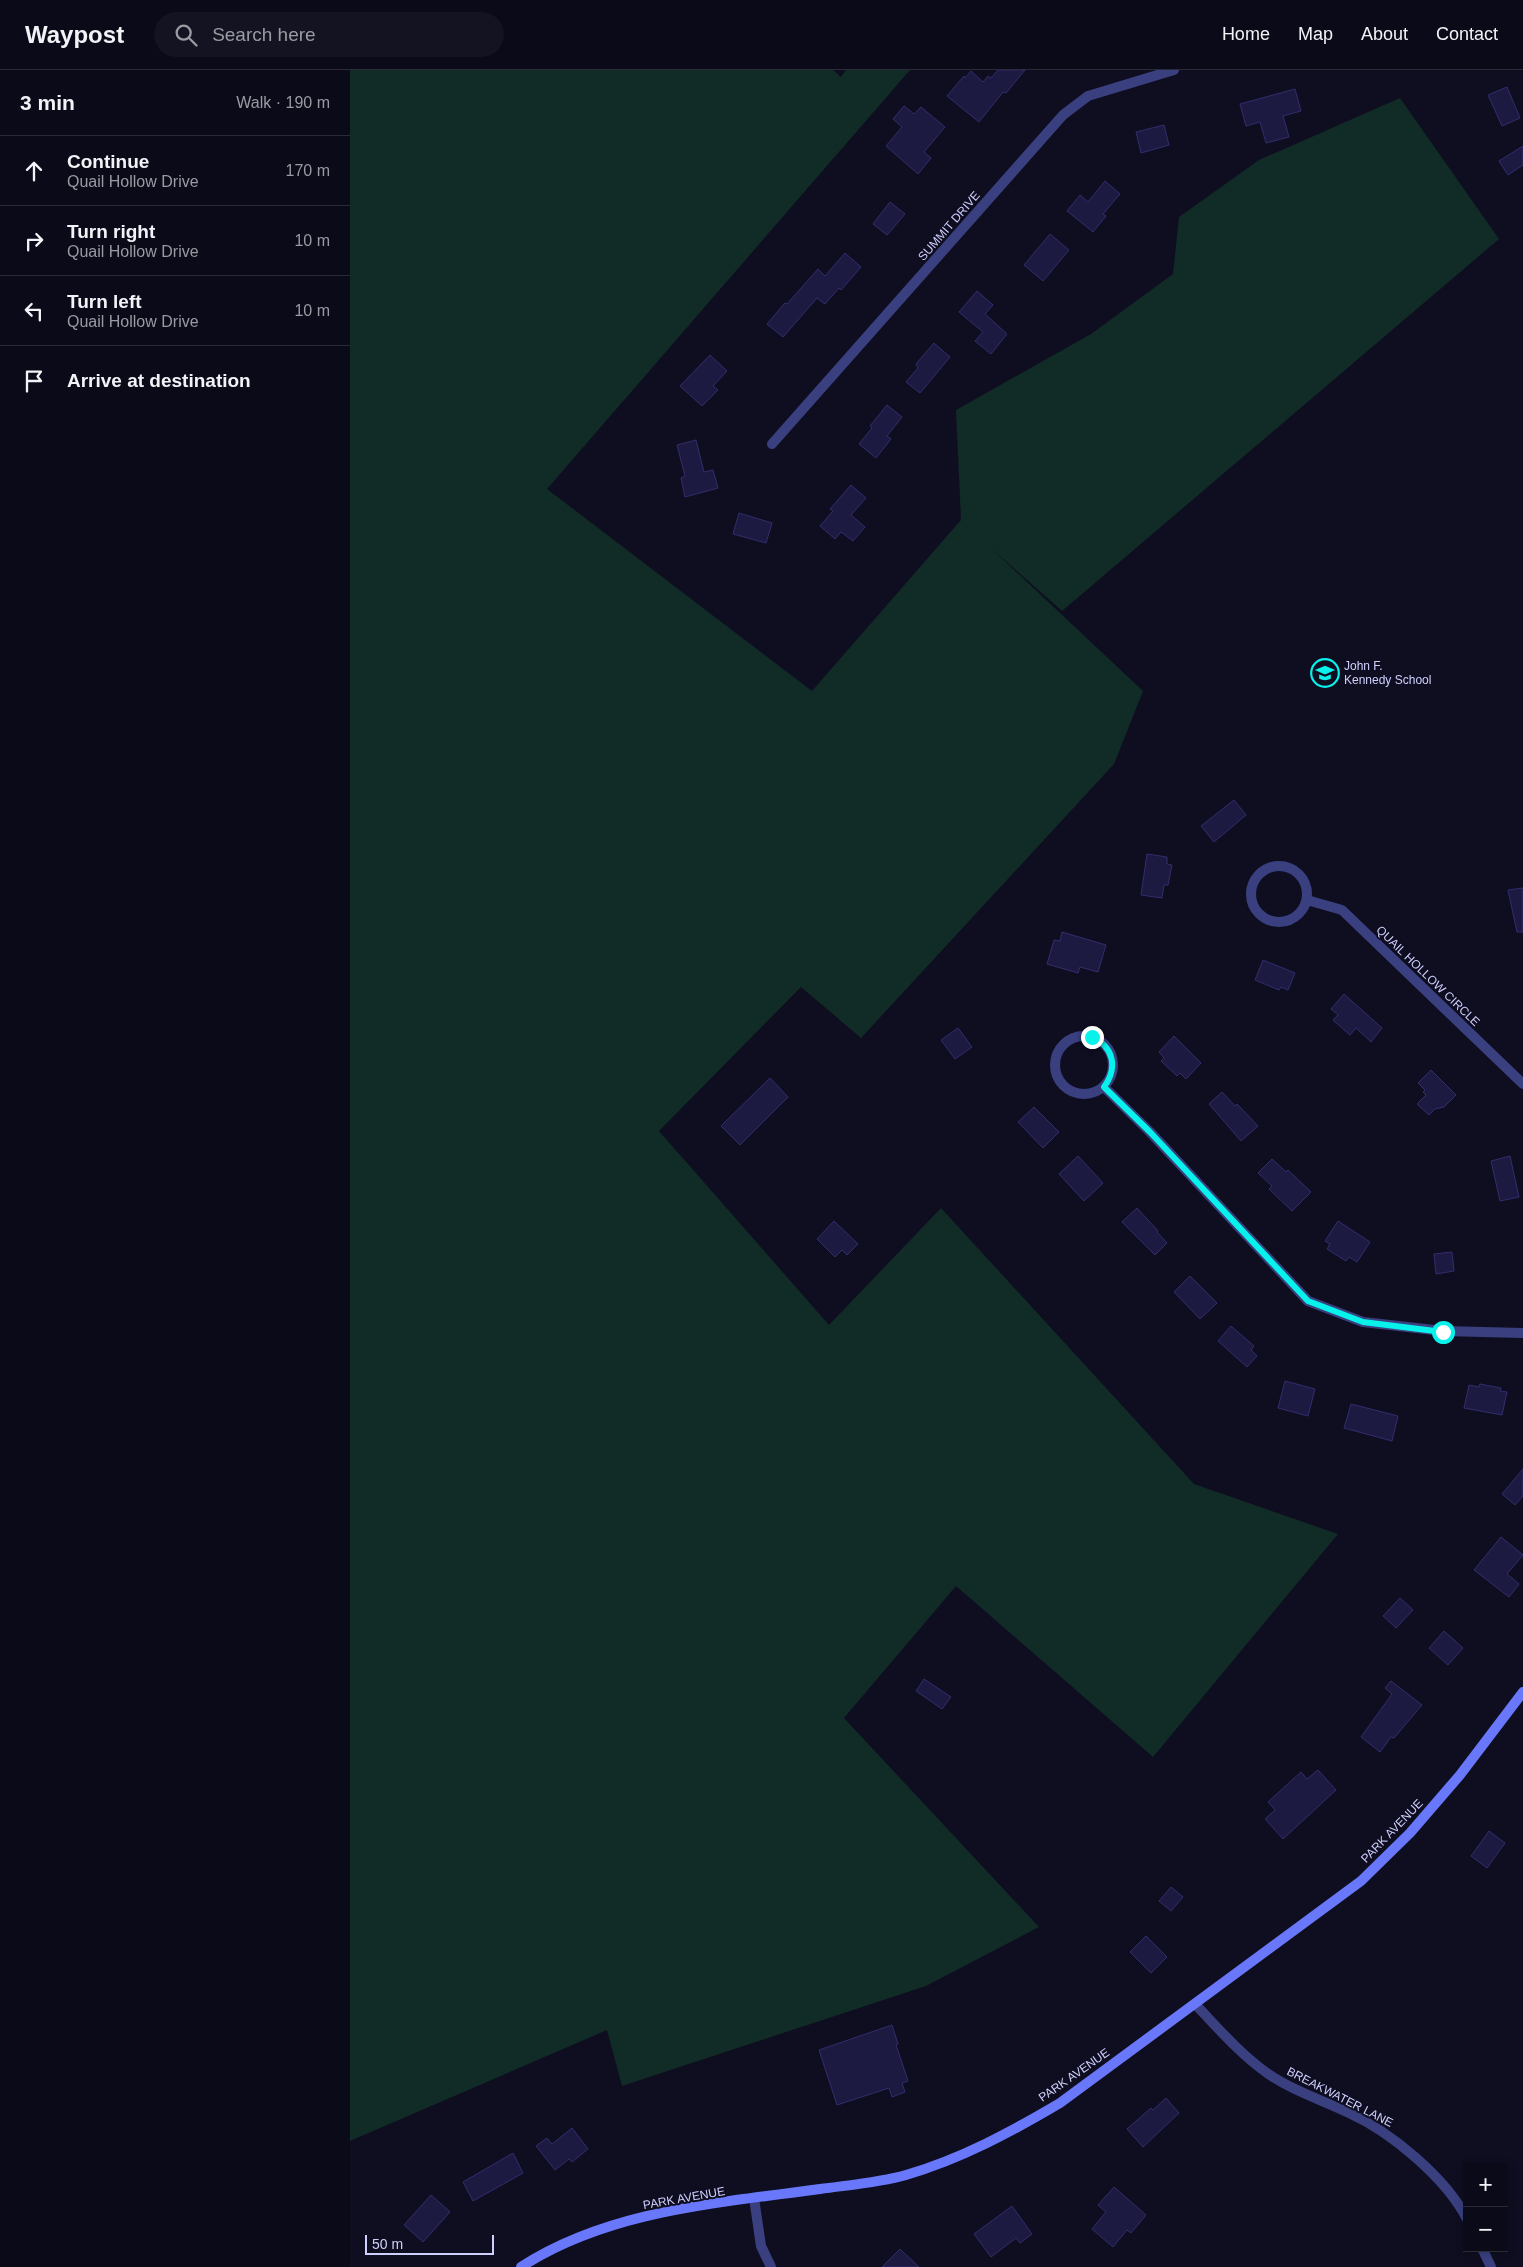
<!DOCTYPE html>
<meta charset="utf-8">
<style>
body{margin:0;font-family:Arial,sans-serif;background:#141322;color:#f1f3f6}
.controls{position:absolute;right:15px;bottom:15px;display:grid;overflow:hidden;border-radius:0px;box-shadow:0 2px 8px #0003}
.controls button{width:45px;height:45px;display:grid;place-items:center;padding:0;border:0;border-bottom:1px solid #2b2b38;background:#0b0a19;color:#f1f3f6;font:25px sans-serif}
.scale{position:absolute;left:15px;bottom:12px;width:129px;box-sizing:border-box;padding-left:5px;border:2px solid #cfcffe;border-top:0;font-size:14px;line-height:18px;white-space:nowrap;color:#cfcffe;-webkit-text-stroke:4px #0f0e21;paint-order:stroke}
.stop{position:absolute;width:15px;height:15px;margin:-11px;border:4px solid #07f2eb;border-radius:50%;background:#fff}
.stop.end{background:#07f2eb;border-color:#fff;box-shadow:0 1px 5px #0008}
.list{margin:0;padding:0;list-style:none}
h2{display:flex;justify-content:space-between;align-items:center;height:65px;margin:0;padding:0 20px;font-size:21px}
h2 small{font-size:16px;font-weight:400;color:#9a9aa2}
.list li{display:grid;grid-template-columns:32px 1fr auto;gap:15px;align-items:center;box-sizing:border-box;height:70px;padding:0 20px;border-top:1px solid #2b2b38}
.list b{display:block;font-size:19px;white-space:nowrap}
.list p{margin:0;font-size:16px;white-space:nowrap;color:#9a9aa2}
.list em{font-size:16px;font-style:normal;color:#9a9aa2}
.icon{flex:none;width:28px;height:28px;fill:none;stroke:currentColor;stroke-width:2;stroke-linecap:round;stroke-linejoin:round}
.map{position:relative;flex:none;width:1173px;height:2197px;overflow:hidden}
header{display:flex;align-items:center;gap:30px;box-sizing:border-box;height:70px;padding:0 25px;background:#0b0a19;border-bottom:1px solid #2b2b38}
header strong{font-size:24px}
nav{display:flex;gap:28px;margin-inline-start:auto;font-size:18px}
.search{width:350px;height:45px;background:#141322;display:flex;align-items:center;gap:12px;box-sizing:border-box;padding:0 18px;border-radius:28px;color:#9a9aa2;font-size:19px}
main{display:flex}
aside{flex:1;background:#0b0a19}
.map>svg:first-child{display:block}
.green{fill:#112b26}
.building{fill:#1d1a41;stroke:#322d6d}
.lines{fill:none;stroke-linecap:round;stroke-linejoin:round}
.minor{stroke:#3a407f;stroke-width:10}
.secondary{stroke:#6978fb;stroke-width:10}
.route{stroke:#07f2eb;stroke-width:6}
.labels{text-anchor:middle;stroke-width:4;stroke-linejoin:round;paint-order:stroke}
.street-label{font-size:12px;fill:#cfcffe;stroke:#0f0e21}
.poi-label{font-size:12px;fill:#cfcffe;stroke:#0f0e21;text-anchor:start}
</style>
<header>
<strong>Waypost</strong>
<div class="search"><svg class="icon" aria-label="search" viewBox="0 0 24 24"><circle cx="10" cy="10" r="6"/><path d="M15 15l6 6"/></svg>Search here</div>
<nav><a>Home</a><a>Map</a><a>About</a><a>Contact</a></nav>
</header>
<main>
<aside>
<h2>3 min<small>Walk · 190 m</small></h2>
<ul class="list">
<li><svg class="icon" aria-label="ahead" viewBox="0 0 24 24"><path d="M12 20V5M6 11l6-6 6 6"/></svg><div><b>Continue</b><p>Quail Hollow Drive</p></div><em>170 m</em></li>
<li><svg class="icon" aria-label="right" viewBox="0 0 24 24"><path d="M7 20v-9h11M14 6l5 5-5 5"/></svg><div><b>Turn right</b><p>Quail Hollow Drive</p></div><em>10 m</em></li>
<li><svg class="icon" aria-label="left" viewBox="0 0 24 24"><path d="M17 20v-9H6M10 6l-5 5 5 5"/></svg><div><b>Turn left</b><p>Quail Hollow Drive</p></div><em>10 m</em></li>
<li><svg class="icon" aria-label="arrive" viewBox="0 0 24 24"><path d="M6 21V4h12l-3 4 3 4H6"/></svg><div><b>Arrive at destination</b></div></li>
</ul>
</aside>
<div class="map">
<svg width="1173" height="2197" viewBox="0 0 1173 2197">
<rect width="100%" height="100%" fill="#0f0e21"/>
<path class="green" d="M0 0H483L491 7 496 0H560L197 419 462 621 611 450 606 340 741 264 823 204 829 147 909 90 1050 28 1149 169 712 541 641 478 793 621 764 694 511 968 451 917 309 1061 479 1255 591 1138 844 1414 988 1464 803 1687 606 1516 494 1648 689 1857 576 1916 272 2016 257 1960 0 2071Z"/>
<path class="building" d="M648 0H675L656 23 653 22 629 52 597 26 614 6 615 8 621 1 633 12 638 6 641 8Z
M1157 17 1170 48 1152 56 1138 25Z
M945 19 951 41 933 46 939 67 916 73 910 52 896 56 890 34Z
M554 36 564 44 571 37 595 57 574 82 581 88 568 104 536 76 552 57 543 49Z
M814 55 819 75 791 83 786 62Z
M1173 76V95L1158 105 1149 91Z
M755 111 770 124 753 144 756 146 743 162 717 141 730 125 738 132Z
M540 132 555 144 537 165 523 154Z
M700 164 719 180 693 211 674 195Z
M495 183 511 197 491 220 489 218 475 234 467 228 433 267 417 254 435 233 437 234 468 199 475 206Z
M627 221 643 235 635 244 657 264 641 284 625 271 633 262 609 242Z
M584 273 600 287 570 323 556 312 568 298 566 294Z
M360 285 377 301 363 316 368 320 352 336 330 316Z
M537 335 552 347 537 366 541 369 526 388 509 374 522 358 520 356Z
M346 370 354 402 363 400 368 418 335 427 331 408 335 406 327 375Z
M501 415 516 428 501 445 515 457 503 471 491 462 485 469 470 456 483 441 480 439Z
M389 443 422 453 416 473 383 464Z
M884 730 896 745 864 772 851 756Z
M797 784 817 787V794L822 795 818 815H814L812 828 791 825Z
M1173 818V862H1167L1158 820Z
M712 862 756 875 748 902 730 897 728 903 697 894 704 870 710 871Z
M913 890 945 903 938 920 931 917 929 920 905 910Z
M994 924 1032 958 1021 972 1006 958 1000 965 983 950 988 945 981 939Z
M608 958 622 977 605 989 591 970Z
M824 966 851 993 836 1009 830 1003 827 1006 811 991 814 988 809 982Z
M1081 1000 1106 1025 1094 1037 1085 1039 1079 1045 1067 1034 1076 1025 1073 1022 1075 1020 1068 1013Z
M420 1008 438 1027 390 1075 371 1056Z
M872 1022 885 1036 887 1034 908 1056 891 1071 859 1034Z
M684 1037 709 1062 693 1078 668 1052Z
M728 1086 753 1113 734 1131 709 1104Z
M1160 1086 1169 1127 1150 1131 1141 1091Z
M922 1089 936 1102 938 1100 961 1122 942 1141 919 1119 922 1116 908 1103Z
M787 1138 808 1161 807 1162 817 1173 805 1185 772 1152Z
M484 1151 508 1174 497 1185 492 1180 485 1187 467 1169Z
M988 1151 1020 1172 1007 1192 999 1187 996 1191 977 1179 980 1174 975 1171Z
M1102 1182 1104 1201 1086 1204 1084 1184Z
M840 1206 867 1233 850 1249 824 1222Z
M881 1256 904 1276 901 1280 907 1286 897 1297 868 1271Z
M935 1311 965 1319 958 1346 928 1338Z
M1130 1314 1151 1318 1150 1321 1157 1322 1152 1345 1114 1338 1119 1315 1129 1317Z
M1001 1334 1048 1346 1042 1371 994 1358Z
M1173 1399V1426L1165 1435 1152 1424Z
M1151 1467 1173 1485 1157 1504 1169 1514 1159 1527 1124 1500Z
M1050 1528 1063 1540 1046 1558 1033 1546Z
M1094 1561 1113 1578 1098 1595 1079 1578Z
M574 1609 601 1627 592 1639 566 1621Z
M1041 1611 1072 1635 1044 1668 1041 1667 1030 1682 1011 1667 1042 1624 1035 1618Z
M968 1700 986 1720 933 1769 915 1749 925 1740 918 1732 951 1702 957 1709Z
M1139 1761 1155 1773 1137 1798 1121 1786Z
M821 1817 833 1827 821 1841 809 1831Z
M796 1866 817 1887 801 1903 780 1882Z
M542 1955 548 1974 546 1975 558 2011 552 2013 555 2022 542 2027 539 2018 487 2035 469 1980Z
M816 2028 829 2043 793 2077 777 2059 801 2038 803 2040Z
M222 2058 238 2079 222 2092 219 2089 205 2100 186 2076 197 2068 202 2074Z
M163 2083 173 2103 123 2131 113 2112Z
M764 2117 796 2145 781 2163 777 2160 763 2177 742 2159 756 2142 748 2135Z
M81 2125 100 2142 73 2172 54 2155Z
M662 2136 682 2164 670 2173 666 2168 641 2187 624 2164Z
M550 2179 569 2197H532Z"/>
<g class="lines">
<path class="minor" d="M422 374 713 45 738 26 824 0
M901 824a28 28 0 1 1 56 0a28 28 0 1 1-56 0Z
M957 830 992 840 1173 1014
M705 995a29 29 0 1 1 58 0a29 29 0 1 1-58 0Z
M754 1017 800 1062 958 1231 1013 1252 1093 1261 1173 1263
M845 1934C868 1958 889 1983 917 2003 941 2020 972 2030 999 2043 1041 2062 1096 2108 1117 2149
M404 2128 411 2176 421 2197
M1132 2178 1141 2197"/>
<path class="secondary" d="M171 2197C259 2140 369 2133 470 2119 498 2115 528 2113 556 2105 611 2089 661 2062 710 2033L1011 1811 1060 1763 1110 1705 1173 1622"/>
</g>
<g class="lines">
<path class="route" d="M742 967C764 977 768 998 754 1017L800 1062 958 1231 1013 1252 1093 1262"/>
</g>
<defs>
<symbol id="school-ring" viewBox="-11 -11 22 22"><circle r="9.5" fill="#0f0e21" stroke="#07f2eb" stroke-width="1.5"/><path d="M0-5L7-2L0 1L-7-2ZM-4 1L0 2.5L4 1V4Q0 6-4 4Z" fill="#07f2eb"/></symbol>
</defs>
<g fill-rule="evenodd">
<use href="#school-ring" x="959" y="587" width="32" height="32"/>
</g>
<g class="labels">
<g class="street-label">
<text transform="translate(599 156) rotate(-49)" y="4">SUMMIT DRIVE</text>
<text transform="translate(1078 906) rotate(44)" y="4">QUAIL HOLLOW CIRCLE</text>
<text transform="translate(1042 1761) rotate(-46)" y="4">PARK AVENUE</text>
<text transform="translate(724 2005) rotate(-35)" y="4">PARK AVENUE</text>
<text transform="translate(990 2027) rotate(27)" y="4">BREAKWATER LANE</text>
<text transform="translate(334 2128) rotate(-10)" y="4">PARK AVENUE</text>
</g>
<g class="poi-label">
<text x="994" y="600">John F.<tspan x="994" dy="14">Kennedy School</tspan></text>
</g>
</g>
</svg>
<div class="controls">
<button>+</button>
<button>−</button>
</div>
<div class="scale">50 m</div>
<div class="stop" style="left:1093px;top:1262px"></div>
<div class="stop end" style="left:742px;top:967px"></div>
</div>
</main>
